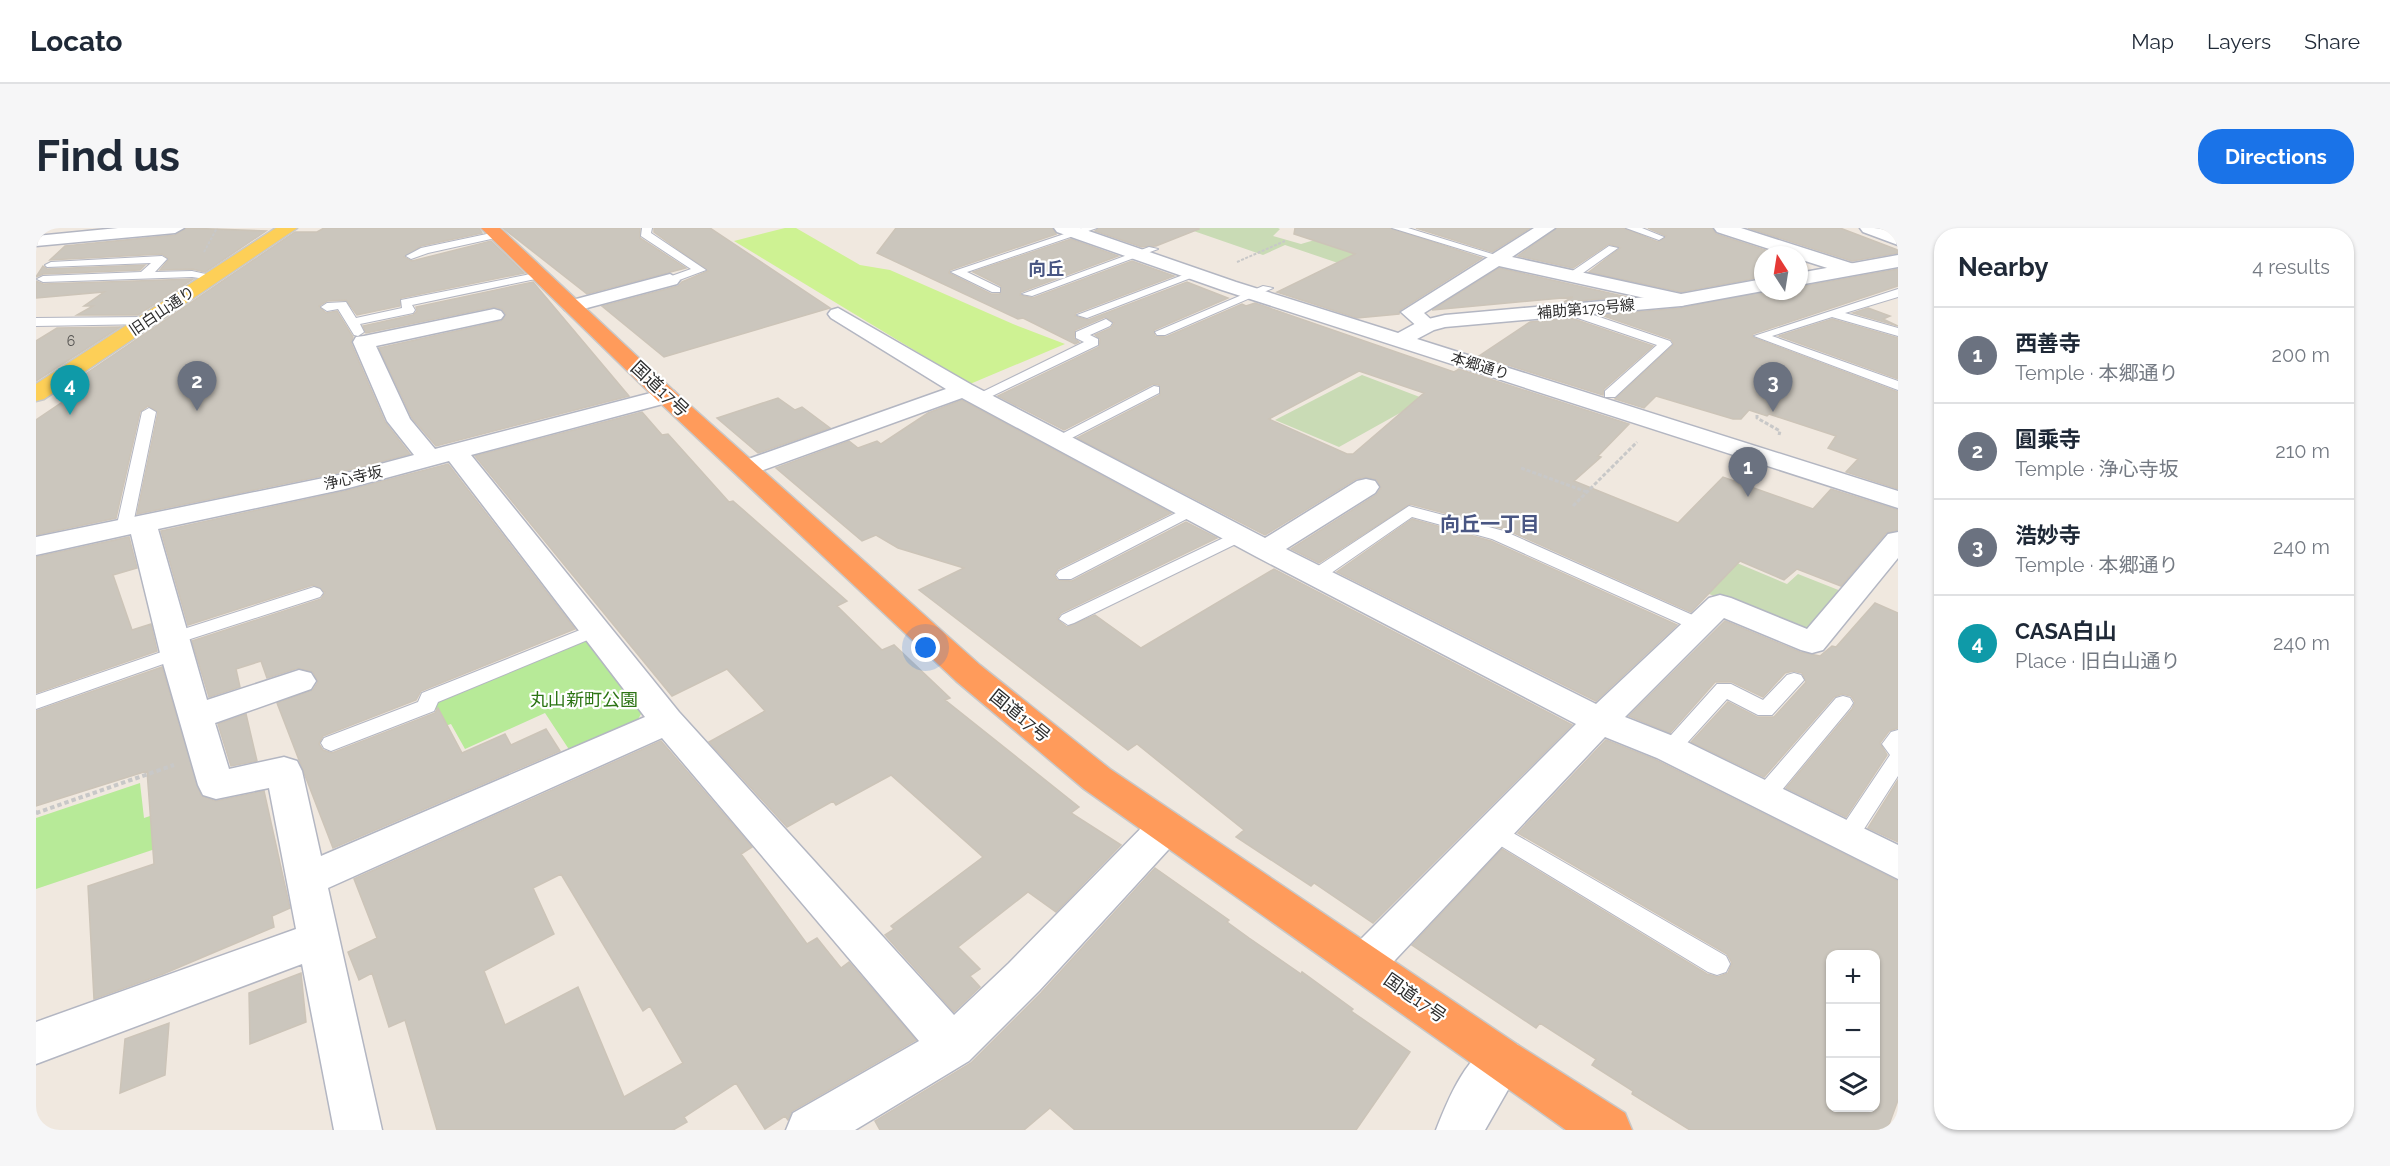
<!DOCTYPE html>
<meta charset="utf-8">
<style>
body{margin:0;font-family:Raleway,"Noto Sans JP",sans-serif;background:#f6f6f7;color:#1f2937}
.controls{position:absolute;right:18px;bottom:18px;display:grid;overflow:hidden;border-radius:12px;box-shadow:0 2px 4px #0004}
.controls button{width:54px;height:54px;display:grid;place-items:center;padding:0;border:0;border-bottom:2px solid #e0e1e3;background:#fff;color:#1f2937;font:30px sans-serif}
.compass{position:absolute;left:1718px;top:18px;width:54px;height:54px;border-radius:50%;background:#fff;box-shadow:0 2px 4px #0004;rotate:348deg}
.you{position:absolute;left:890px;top:420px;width:21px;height:21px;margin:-15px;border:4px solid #fff;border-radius:50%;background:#1a73e8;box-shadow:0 0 0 9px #1a73e833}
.badge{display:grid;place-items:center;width:39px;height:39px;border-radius:50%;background:#1a73e8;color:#fff;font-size:20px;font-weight:700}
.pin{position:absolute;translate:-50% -50px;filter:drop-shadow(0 2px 3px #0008)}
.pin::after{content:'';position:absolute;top:32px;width:21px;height:18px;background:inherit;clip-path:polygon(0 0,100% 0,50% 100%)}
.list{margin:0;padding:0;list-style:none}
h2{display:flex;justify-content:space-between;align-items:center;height:78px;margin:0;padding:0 24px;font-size:26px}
h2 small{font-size:20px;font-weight:400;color:#747a83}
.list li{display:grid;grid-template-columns:39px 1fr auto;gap:18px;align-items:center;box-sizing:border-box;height:96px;padding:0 24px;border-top:2px solid #e0e1e3}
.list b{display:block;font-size:22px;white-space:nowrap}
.list p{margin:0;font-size:20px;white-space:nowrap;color:#747a83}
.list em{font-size:20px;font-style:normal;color:#747a83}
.icon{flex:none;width:33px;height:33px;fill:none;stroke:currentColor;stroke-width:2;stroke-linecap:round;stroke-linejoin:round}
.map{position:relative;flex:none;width:1862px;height:902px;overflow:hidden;border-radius:24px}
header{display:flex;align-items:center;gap:36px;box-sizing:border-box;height:84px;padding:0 30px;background:#fff;border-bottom:2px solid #e0e1e3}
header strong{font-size:28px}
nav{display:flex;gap:33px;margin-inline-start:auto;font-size:21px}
.intro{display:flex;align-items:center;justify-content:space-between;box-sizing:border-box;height:144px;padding:0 36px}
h1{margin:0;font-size:42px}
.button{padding:15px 27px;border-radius:24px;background:#1a73e8;color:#fff;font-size:21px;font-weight:700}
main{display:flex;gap:36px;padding:0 36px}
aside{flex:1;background:#fff;border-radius:24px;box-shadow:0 2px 4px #0004}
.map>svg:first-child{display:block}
.green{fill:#b7ea98}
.cemetery{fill:#c9dbb5}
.pitch{fill:#cef293}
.building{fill:#cbc6bd;stroke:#ccc4b8;stroke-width:1.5;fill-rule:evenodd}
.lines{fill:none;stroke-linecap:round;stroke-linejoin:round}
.lane-casing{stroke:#b3b6c2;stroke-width:2}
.street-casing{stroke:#b3b6c2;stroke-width:3}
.secondary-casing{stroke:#b3b6c2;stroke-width:3}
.primary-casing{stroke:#c8c8c8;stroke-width:3}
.highway-casing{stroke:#c8c8c8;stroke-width:3}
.path-far3{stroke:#c8c8c8;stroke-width:2;stroke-dasharray:3 1.5;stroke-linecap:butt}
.path-far2{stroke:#c8c8c8;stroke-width:3;stroke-dasharray:4 2;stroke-linecap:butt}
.path-far1{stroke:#c8c8c8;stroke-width:4;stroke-dasharray:4.5 3;stroke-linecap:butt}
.path{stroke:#c8c8c8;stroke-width:4.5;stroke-dasharray:6 4;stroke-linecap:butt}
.lane{fill:#fff;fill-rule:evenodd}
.street{fill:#fff;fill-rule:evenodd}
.secondary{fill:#fff;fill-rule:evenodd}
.primary{fill:#fdcf57;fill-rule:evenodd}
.highway{fill:#ff9b5b;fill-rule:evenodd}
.labels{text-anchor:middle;stroke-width:4.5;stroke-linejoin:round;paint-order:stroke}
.far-number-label{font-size:14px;fill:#545351}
.far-street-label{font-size:15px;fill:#2d2d2d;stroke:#fff}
.far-quarter-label{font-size:18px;font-weight:bold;fill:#495683;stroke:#fff}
.street-label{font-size:18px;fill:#2d2d2d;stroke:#fff}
.park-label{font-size:18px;fill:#2c7414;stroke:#fff}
.neighbourhood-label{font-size:20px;font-weight:bold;fill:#495683;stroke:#fff}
</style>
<header>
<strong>Locato</strong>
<nav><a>Map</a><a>Layers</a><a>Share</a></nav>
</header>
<div class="intro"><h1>Find us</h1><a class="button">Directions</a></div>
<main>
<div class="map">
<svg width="1862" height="902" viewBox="0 0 1862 902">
<rect width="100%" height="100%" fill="#f0e8df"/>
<path class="green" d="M549 410 606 484 599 497 536 526 509 485 429 521 415 496 409 498 396 474Z
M104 555 108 590 141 579 140 614 0 661V590Z"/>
<path class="cemetery" d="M1149 0H1242L1244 1 1237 8 1265 16 1282 11 1381 42 1355 53 1249 17 1227 27Z
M1326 147 1389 171 1303 219 1239 192Z
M1620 301 1751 356 1762 346 1810 365 1773 408 1585 329Z"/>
<path class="pitch" d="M749 0H760L824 37 854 42 977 96 1029 116 934 156 698 13Z"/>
<path class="building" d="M150 0 230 3 169 44 156 41 124 42 133 31 126 26 14 32 29 18 139 7Z
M288 0H443L446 5 385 18 368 29 376 33 455 13 488 45 365 70 364 78 321 87 310 72 291 73 283 78 290 85 301 83 317 109 315 115 349 194 374 226 306 244 101 286 122 184 112 178 104 184 80 290 0 307V192L47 160H29L259 4H281Z
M467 0H604V10L650 40 551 66Z
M618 0H674L794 80 628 129 566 78 642 58 646 54 672 43 618 4Z
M860 0H1016L1020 6 914 42 913 45 955 66H964L965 58 937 44 1035 11 1082 28 985 64 984 67 997 70 1096 33 1138 48 1040 85 1039 88 1052 92 1151 54 1192 70 1118 102 1119 108 1130 109 1206 76 1210 78 1219 75 1418 144 1423 141 1593 196 1562 228 1565 229 1538 253 1642 295 1687 249 1777 281 1795 261 1862 282V302L1850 305 1805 358 1761 341 1748 352 1704 333 1655 384 1469 301 1374 276 1283 335 1255 321 1340 267 1345 260 1341 252 1330 249 1320 251 1229 307 1041 210 1124 167 1123 157 1117 156 1028 202 962 168 1063 119 1064 111 1059 107 1075 100 1078 95 1069 89 1039 102 1038 110 1043 114 1039 116 987 90 982 91 841 25ZM1323 143 1388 165 1317 226H1311L1233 191Z
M1063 0H1162L1163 1 1120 18 1106 19 1059 3Z
M1259 0H1354L1446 30 1364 82 1363 86 1321 90 1241 64 1319 26 1258 6Z
M1380 0H1494L1456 24Z
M1521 0H1588L1622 14 1630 8 1612 0H1676L1680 6 1745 27H1727V49L1645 64 1553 44 1584 20 1573 16 1537 40 1482 28Z
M1712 0H1804L1862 22V25L1816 33Z
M109 37 104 42 7 46 0 49 7 38 11 41Z
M1463 40 1591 69 1528 74 1537 69 1396 82Z
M1862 41V58L1717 106 1716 109 1862 164V261L1810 244 1822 231 1792 220 1800 208 1733 186 1731 188 1713 182 1705 191H1697L1620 168 1608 180 1579 171 1638 116 1635 111 1565 87 1645 80 1729 63H1763V59Z
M157 51 102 87H41L57 78H48L68 64 0 70V53L7 56Z
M497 54 593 168 400 218 376 190 343 120 465 93 470 86 466 81 458 79 330 105 327 98 377 87 381 83 380 79Z
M1832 80 1854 88 1847 91 1862 98 1817 85Z
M1535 90 1617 118 1568 161 1567 167 1443 128 1494 94Z
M1796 91 1862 110V151L1743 108Z
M84 99 0 153V113L21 100Z
M742 170 759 182 766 179 794 200 722 225 681 190Z
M926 172 1135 285 1022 341 1018 347 1021 352 1036 353 1150 294 1181 310 1025 385 1021 391 1031 399 1059 387 1105 420 1238 341 1536 497 1337 695 1278 655 1275 658 1200 609 1208 602 1101 516 1092 522 883 362 928 340 862 320 840 307 826 313 740 240 813 213 822 220 841 213 845 216 892 185Z
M606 184 626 207 632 206 693 274 697 273 811 373 801 378 846 422 858 417 914 470 909 472 1043 579 1035 585 1085 617 1020 684 992 664 922 719 944 741 934 748 944 759 918 784 849 707 858 701 855 698 947 629 855 547 800 577 797 573 751 599 673 514 729 483 691 441 636 468 439 228Z
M412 236 539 401 385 463 380 472 287 508 283 516 287 522 296 525 399 485 402 480 426 525 469 506 475 517 510 501 524 523 297 620 241 475 277 462 282 454 277 444 262 440 231 450 225 433 200 441 204 459 173 469 156 413 285 371 289 364 277 357 152 397 125 303 309 263Z
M1376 291 1455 313 1641 397 1560 473 1301 344Z
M93 309 101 340 77 347 96 402 115 396 121 423 0 465V329Z
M1839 375 1862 385V500L1853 503 1844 515 1851 527 1810 589 1750 560 1816 481 1819 474 1815 468 1806 466 1798 469 1728 549 1655 514 1692 474 1721 489H1738L1770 454 1766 445 1757 443 1749 445 1727 469 1696 454H1679L1634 505 1593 488 1689 393 1764 424 1784 428 1796 418 1800 419Z
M126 439 165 568 180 573 228 563 254 680 236 688 238 699 127 746 58 771 52 658 118 636 111 543 0 578V483Z
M210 486 221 533 195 538 182 496Z
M1570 512 1620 532 1862 653V872L1851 902H1654L1596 866 1597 863 1556 837 1560 831 1504 795 1500 800 1376 717 1466 621 1671 746 1682 749 1692 745 1696 735 1691 726 1482 605ZM1794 726H1839V879H1794Z
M625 513 716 619 705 626 771 716 781 710 805 740 813 734 880 812 756 883 752 892 749 888 729 901 700 855 648 889 651 894 637 902H401L369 792 353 799 336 745 323 752 312 724 341 710 318 651ZM525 646 607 783 614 778 647 835 588 869 542 759 469 797 448 743 518 706 497 660Z
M1862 552V614L1832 600Z
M1119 640 1193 692 1191 694 1213 710 1265 746 1266 744 1317 781 1315 783 1374 824 1320 902H1039L1014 880 988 902H844L839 893 935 835 1005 765Z
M265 745 270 794 214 816 213 765Z
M133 795 129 847 84 865 89 811Z"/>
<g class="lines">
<defs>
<path id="lane" d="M606 0H616L615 5 670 42 638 54H630V50L655 41 605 8Z
M1046 0H1061L931 44 964 60V64H956L915 44Z
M1356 0H1372L1466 29 1457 31Z
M1590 0H1606L1628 9 1623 12Z
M460 4 465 7 464 9 392 25 375 31 370 28 385 20Z
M1573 18 1582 20 1540 50H1532V46Z
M1113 19 1122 21 996 68 986 66Z
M126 28 131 31 119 44 156 43 183 49 177 52 156 49 7 54 1 51 7 48 105 44 115 35 11 39 9 37 15 34Z
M505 44 511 47 509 49 376 77 379 82 377 85 324 96 328 104 322 108 318 107 302 81 291 83 285 79 291 75 310 74 320 90 366 80 365 72Z
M1155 44 1165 46 1051 90 1041 87Z
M1227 58 1237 60 1129 107H1121L1119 104Z
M1862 61V69L1809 85 1862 100V108L1796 89 1736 108 1862 153V162L1718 108Z
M1531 78 1634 113 1636 116 1579 169H1569V163L1621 117 1527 85 1525 82Z
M110 89 116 93 114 96 0 98V90Z
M1070 91 1076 95 1074 98 1054 107 1062 111V117L948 172H938L936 169 1048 114 1040 110V104Z
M1118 158 1123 159V165L1026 215H1016L1014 212Z
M113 180 120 184 96 301 88 306 80 301 106 184Z
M1154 278 1162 283 1160 286 1035 351H1023L1020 347 1023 343Z
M1373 278 1468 303 1670 393 1672 397 1670 401H1656L1456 311 1376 289 1285 352H1273L1270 348 1273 344Z
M1202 303 1208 304 1210 308 1208 312 1038 395 1032 397 1023 391 1026 387Z
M278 359 284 361 287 365 284 369 136 417 129 415 127 411 129 407Z
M559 396 568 402 566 406 402 474 398 483 295 523 288 520 285 515 288 510 382 474 386 465Z
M140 419 147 421 149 425 147 429 0 481V467Z
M1758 445 1765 447 1768 452 1736 487H1722L1691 471 1641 526 1634 529 1627 526 1624 521 1627 516 1681 456H1695L1727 472 1751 447Z
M1807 468 1814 470 1817 475 1814 480 1736 574 1728 576 1720 574 1717 568 1720 562 1800 470Z
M1862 502V548L1819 615 1811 618 1803 615 1800 609 1803 603 1854 527 1846 516 1855 504Z
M1458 594 1690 728 1694 736 1690 744 1681 747 1672 744 1450 609 1447 603 1450 597Z"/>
<path id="street" d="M82 0H148L139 5 0 18V8Z
M1498 0H1519L1476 29 1645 66 1652 68 1655 72 1652 76 1645 78 1463 38 1388 85 1401 97 1398 101H1384L1365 84Z
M1678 0H1705L1821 37 1823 41 1821 45H1807L1763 31V27H1752L1681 4Z
M1824 0H1848L1862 6V17L1827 4Z
M634 46 644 52 641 56 536 84 529 82 526 78 529 74Z
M802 80 936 157 1229 310 1321 253 1330 251 1339 253 1343 259 1339 265 1250 321 1560 476 1673 370 1684 367 1695 370 1771 401 1852 306 1862 304V330L1787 422 1776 425 1765 422 1688 390 1589 489 1647 512 1862 617V651L1621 530 1569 509 1344 748 1329 754 1314 748 1308 735 1314 722 1540 496 1219 328 926 170 719 245 710 248 701 245 697 240 701 235 910 161 795 90 792 86 795 82Z
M458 81 465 83 468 87 465 91 340 118 374 191 399 221 630 161 638 163 642 168 638 173 435 227 643 484 918 787 973 735 1117 588 1130 584 1143 588 1149 599 1143 610 1003 763 933 833 819 902H750L757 885 883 813 626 510 292 660 346 902H298L266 736 0 836V794L260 701 233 560 180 571 167 567 162 557 124 425 95 306 0 327V309L307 246 378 227 351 193 317 114 320 109 328 108ZM413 233 609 489 285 628 266 543 261 533 248 529 193 541 179 495 275 461 280 453 275 445 263 442 171 472 122 301 309 261Z
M1466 810 1482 817 1489 832 1449 902H1400C1413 869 1431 824 1466 810Z"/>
<path id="secondary" d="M1018 0H1044L1200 54 1362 105 1384 93 1409 87 1645 66 1727 51V63L1645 78 1409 99 1398 102 1381 111 1862 263V280L1186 62 1021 4Z
M1862 27V39L1763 57V45Z"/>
<path id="primary" d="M240 0H261L8 171 0 173V156Z"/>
<path id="highway" d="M445 0H464L638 163 944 437 1074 541 1482 817 1589 885 1596 902H1530L1048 561 920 453 622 173Z"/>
</defs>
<use href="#lane" class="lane-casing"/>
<use href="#street" class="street-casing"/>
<use href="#secondary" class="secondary-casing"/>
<use href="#primary" class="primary-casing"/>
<use href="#highway" class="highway-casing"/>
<path class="path-far3" d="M168 24 181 0
M1201 34 1249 13"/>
<path class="path-far2" d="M1721 187V190L1744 203 1743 207
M1485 240 1551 264
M1537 278 1601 214"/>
<path class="path-far1" d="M0 585 138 537"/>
<path class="path" d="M0 585 2 584"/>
<use href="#lane" class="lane"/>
<use href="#street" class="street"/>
<use href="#secondary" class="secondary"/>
<use href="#primary" class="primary"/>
<use href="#highway" class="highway"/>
</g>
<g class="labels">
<g class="far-number-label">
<text x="35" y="118">6</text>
</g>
<g class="far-street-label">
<text transform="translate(1550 81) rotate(-5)" y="5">補助第179号線</text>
<text transform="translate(126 83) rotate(-34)" y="5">旧白山通り</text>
<text transform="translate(1444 138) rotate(17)" y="5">本郷通り</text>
<text transform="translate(317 250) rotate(-13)" y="5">浄心寺坂</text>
</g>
<g class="far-quarter-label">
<text x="1010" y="47">向丘</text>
</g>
<g class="street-label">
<text transform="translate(624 161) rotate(43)" y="6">国道17号</text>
<text transform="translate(984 488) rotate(39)" y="6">国道17号</text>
<text transform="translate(1379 770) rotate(35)" y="6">国道17号</text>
</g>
<g class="park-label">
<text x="548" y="478">丸山新町公園</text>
</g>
<g class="neighbourhood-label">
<text x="1454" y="303">向丘一丁目</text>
</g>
</g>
</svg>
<div class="controls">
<button>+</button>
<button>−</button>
<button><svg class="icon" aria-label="layers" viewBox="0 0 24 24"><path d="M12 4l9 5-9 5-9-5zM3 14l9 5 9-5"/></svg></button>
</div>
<svg class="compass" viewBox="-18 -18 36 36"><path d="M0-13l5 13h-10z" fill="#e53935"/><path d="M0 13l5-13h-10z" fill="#747a83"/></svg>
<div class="you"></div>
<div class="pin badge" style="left:1712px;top:269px;background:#6b7280">1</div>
<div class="pin badge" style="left:161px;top:183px;background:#6b7280">2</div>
<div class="pin badge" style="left:1737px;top:184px;background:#6b7280">3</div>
<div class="pin badge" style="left:34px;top:187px;background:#0f9aa8">4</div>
</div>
<aside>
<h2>Nearby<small>4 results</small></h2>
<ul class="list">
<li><span class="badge" style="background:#6b7280">1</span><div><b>西善寺</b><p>Temple · 本郷通り</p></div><em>200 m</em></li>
<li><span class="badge" style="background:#6b7280">2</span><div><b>圓乘寺</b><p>Temple · 浄心寺坂</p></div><em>210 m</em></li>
<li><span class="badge" style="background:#6b7280">3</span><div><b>浩妙寺</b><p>Temple · 本郷通り</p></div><em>240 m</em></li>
<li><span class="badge" style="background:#0f9aa8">4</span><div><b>CASA白山</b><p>Place · 旧白山通り</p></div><em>240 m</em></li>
</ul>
</aside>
</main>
